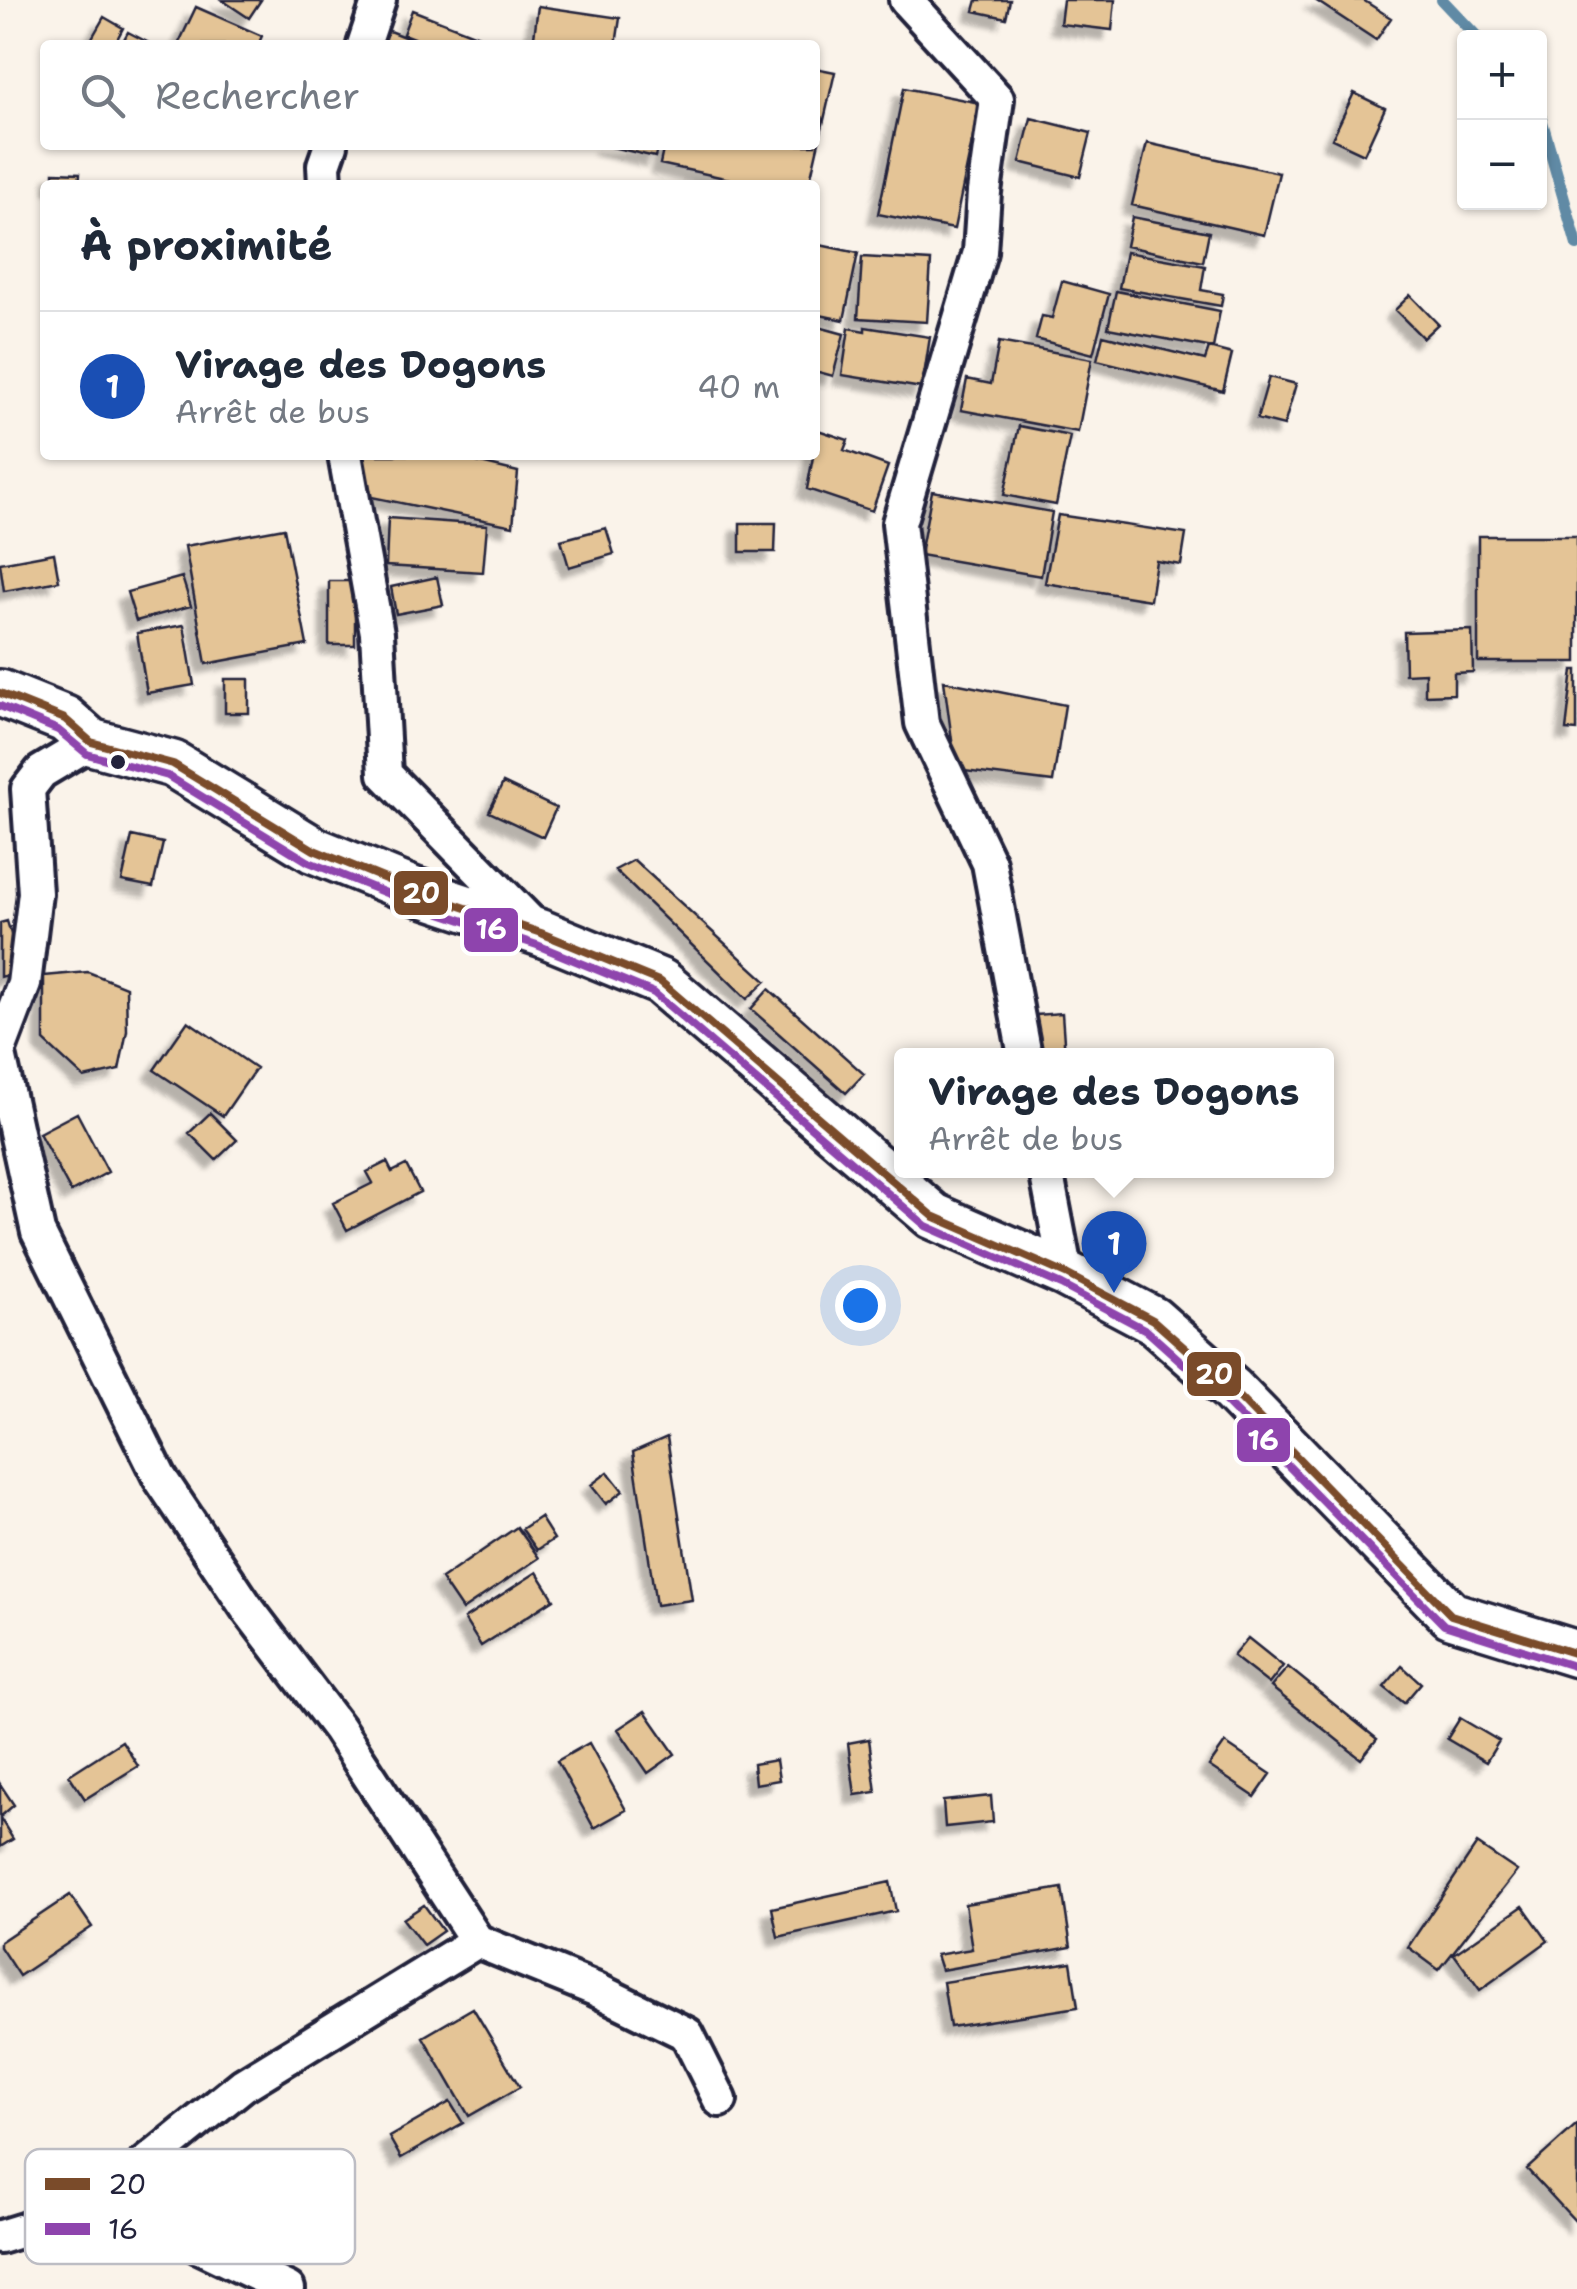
<!DOCTYPE html>
<html lang="fr">
<meta charset="utf-8">
<style>
body{margin:0;font-family:"Shantell Sans",sans-serif;background:#f6f6f7;color:#1f2937}
.controls{position:absolute;right:30px;top:30px;display:grid;overflow:hidden;border-radius:10px;box-shadow:0 2px 8px #0004}
.controls button{width:90px;height:90px;display:grid;place-items:center;padding:0;border:0;border-bottom:2px solid #e0e1e3;background:#fff;color:#1f2937;font:50px sans-serif}
.you{position:absolute;left:860px;top:1305px;width:35px;height:35px;margin:-25px;border:8px solid #fff;border-radius:50%;background:#1a73e8;box-shadow:0 0 0 15px #1a73e833}
.badge{display:grid;place-items:center;width:65px;height:65px;border-radius:50%;background:#22223b;color:#fff;font-size:32px;font-weight:700}
.pin{position:absolute;translate:-50% -82px;filter:drop-shadow(0 2px 5px #0008)}
.pin::after{content:'';position:absolute;top:52px;width:35px;height:30px;background:inherit;clip-path:polygon(0 0,100% 0,50% 100%)}
.popup{position:absolute;left:894px;top:1048px;width:440px;height:130px;box-sizing:border-box;display:grid;place-content:center;border-radius:10px;background:#fff;filter:drop-shadow(0 2px 8px #0005);font-size:32px;white-space:nowrap;color:#747a83}
.popup b{font-size:38px;color:#1f2937}
.popup::after{content:'';position:absolute;left:50%;top:100%;margin-left:-20px;border:20px solid transparent;border-top-color:#fff}
.list{margin:0;padding:0;list-style:none}
h2{display:flex;justify-content:space-between;align-items:center;height:130px;margin:0;padding:0 40px;font-size:42px}
h2 small{font-size:32px;font-weight:400;color:#747a83}
.list li{display:grid;grid-template-columns:65px 1fr auto;gap:30px;align-items:center;box-sizing:border-box;height:150px;padding:0 40px;border-top:2px solid #e0e1e3}
.list b{display:block;font-size:38px;white-space:nowrap}
.list p{margin:0;font-size:32px;white-space:nowrap;color:#747a83}
.list em{font-size:32px;font-style:normal;color:#747a83}
.icon{flex:none;width:55px;height:55px;fill:none;stroke:currentColor;stroke-width:2;stroke-linecap:round;stroke-linejoin:round}
.map{position:relative;flex:none;width:1577px;height:2289px;overflow:hidden}
.search{position:absolute;background:#fff;box-shadow:0 2px 8px #0004;left:40px;top:40px;width:780px;height:110px;display:flex;align-items:center;gap:25px;box-sizing:border-box;padding:0 35px;border-radius:10px;color:#747a83;font-size:38px}
.panel{position:absolute;background:#fff;box-shadow:0 2px 8px #0004;left:40px;top:180px;width:780px;height:280px;border-radius:10px}
.map>svg:first-child{display:block}
.lines{fill:none;stroke-linecap:round;stroke-linejoin:round}
.stream{stroke:#608aa5;stroke-width:12}
.building{fill:#e4c496;stroke:#22223b;stroke-width:2.5;filter:url(#shadow)}
.street-casing{stroke:#22223b;stroke-width:40}
.secondary-casing{stroke:#22223b;stroke-width:52}
.street{stroke:#fff;stroke-width:32}
.secondary{stroke:#fff;stroke-width:45}
.bus-1-casing{stroke:#fff;stroke-width:15}
.bus-2-casing{stroke:#fff;stroke-width:15}
.bus-1{stroke:#7a4b2a;stroke-width:8}
.bus-2{stroke:#8e44ad;stroke-width:8}
.bus-dot{fill:#22223b;stroke:#fff;stroke-width:4}
.key{fill:#fff;stroke:#bdbdc4;stroke-width:2.5}
.key-label{font-size:28px;fill:#22223b}
.line-badge{stroke:#fff;stroke-width:4}
.badge-label{font-size:28px;text-anchor:middle;font-weight:bold;fill:#fff}
</style>
<div class="map">
<svg width="1577" height="2289" viewBox="0 0 1577 2289">
<defs>
<filter id="shadow"><feDropShadow dx="-9" dy="9" stdDeviation="2.5" flood-color="#0004"/></filter>
</defs>
<rect width="100%" height="100%" fill="#faf3ea"/>
<filter id="ink" filterUnits="userSpaceOnUse"><feTurbulence type="fractalNoise" baseFrequency=".01" numOctaves="2"/><feDisplacementMap in="SourceGraphic" scale="20" xChannelSelector="R" yChannelSelector="G"/><feConvolveMatrix kernelMatrix="1 2 1 2 8 2 1 2 1" color-interpolation-filters="sRGB"/></filter>
<g filter="url(#ink)">
<g class="lines">
<path class="stream" d="M1442 0 1478 38
M1540 115 1577 245"/>
</g>
<path class="building" d="M222 0H261L249 18Z
M977 0H1010L1006 18 974 11Z
M1063 0H1115L1112 30 1060 24Z
M1315 0H1363L1391 18 1376 40Z
M538 6 620 18 616 45H585L534 37Z
M196 7 262 36 258 45H178Z
M412 10 484 38 481 45H431L403 34Z
M104 17 123 28 114 45H104L92 38Z
M382 28 414 41 412 45H375Z
M128 32 153 45H121Z
M815 68 835 72 809 185H757L660 164 664 145H815Z
M904 88 980 103 954 229 878 214Z
M1354 93 1385 108 1364 154 1332 139Z
M1031 118 1091 133 1080 177 1020 162Z
M1147 143 1279 173 1264 235 1132 205Z
M603 145H658L655 157Z
M54 172 80 173 79 185H54Z
M1132 217 1209 232 1203 262 1126 246Z
M815 244 858 253 844 320 815 314Z
M1126 252 1205 266 1201 290 1223 294 1221 306 1119 288Z
M862 257 931 261 927 322 858 318Z
M1062 281 1109 294 1093 354 1036 339 1042 316 1052 318Z
M1116 291 1220 311 1213 348 1108 328Z
M1410 295 1438 324 1423 338 1395 310Z
M815 326 844 334 833 376 815 371Z
M865 327 930 337 922 388 842 375 849 328 865 331Z
M1103 335 1205 360 1209 348 1232 354 1223 391 1097 360Z
M999 342 1092 359 1078 432 961 410 967 379 991 384Z
M1269 377 1296 384 1284 426 1257 419Z
M1019 426 1070 436 1056 505 1004 495Z
M818 430 848 440 844 450 888 466 872 511 807 489Z
M352 455H448L518 472 513 526 357 494Z
M932 491 1052 512 1041 576 920 555Z
M1058 515 1186 534 1181 565 1156 561 1150 600 1045 583Z
M388 518 487 525 483 572 386 566Z
M740 523H776L775 552H740Z
M284 528 307 645 206 664 185 546Z
M606 528 614 554 569 567 561 540Z
M1478 536H1577V662H1478Z
M54 553 59 581 4 591 0 563Z
M182 577 191 606 136 621 127 592Z
M437 577 443 605 396 614 391 587Z
M329 581H355V645H329Z
M184 625 194 685 147 693 137 633Z
M1472 630 1473 672 1454 673V694L1425 695V673L1405 674 1404 632Z
M1573 670H1577V731L1566 730Z
M225 679H249V713H225Z
M944 681 1065 705 1053 782 956 770Z
M503 783 556 808 543 837 489 812Z
M132 836 163 843 153 887 122 881Z
M634 860 766 981 747 999 615 870Z
M7 921 22 971 0 977V923Z
M88 972 126 987 127 1031 119 1070 84 1078 44 1041V976Z
M769 989 864 1074 846 1093 751 1009Z
M1062 1013 1065 1056H1039L1036 1015Z
M188 1021 256 1068 223 1116 154 1070Z
M77 1113 108 1172 71 1192 39 1133Z
M210 1113 237 1140 216 1160 189 1133Z
M387 1162 392 1172 406 1165 420 1192 347 1230 333 1203 373 1183 367 1172Z
M667 1437 692 1600 656 1605 633 1452Z
M608 1472 623 1491 606 1504 591 1485Z
M540 1517 554 1539 537 1550 522 1529Z
M517 1527 539 1558 462 1610 441 1579Z
M537 1572 554 1599 481 1646 464 1619Z
M1248 1638 1283 1666 1269 1684 1233 1656Z
M1402 1666 1421 1683 1404 1703 1384 1687Z
M1288 1667 1377 1739 1361 1759 1271 1687Z
M645 1711 675 1754 648 1773 618 1729Z
M1460 1718 1499 1741 1486 1762 1447 1739Z
M869 1739 876 1792 855 1795 848 1743Z
M122 1741 138 1766 85 1799 69 1775Z
M589 1743 626 1810 594 1828 557 1761Z
M1225 1743 1271 1774 1255 1797 1209 1766Z
M776 1760 779 1780 755 1784 753 1764Z
M0 1784 14 1805 0 1817Z
M991 1796 993 1822 945 1827 943 1801Z
M0 1818 13 1839 0 1847Z
M1477 1844 1517 1871 1439 1970 1408 1947Z
M890 1882 896 1911 778 1937 772 1908Z
M1062 1888 1071 1947 941 1970 936 1955 972 1949 965 1904Z
M70 1895 92 1927 19 1976 0 1947V1942Z
M424 1905 443 1931 423 1945 403 1919Z
M1523 1906 1548 1941 1480 1990 1454 1954Z
M1071 1962 1078 2007 950 2027 943 1982Z
M473 2008 520 2087 469 2116 423 2037Z
M450 2102 463 2123 401 2158 389 2137Z
M1577 2124V2223L1527 2169Z"/>
<g class="lines">
<defs>
<path id="street" d="M906 0 997 99 984 192 980 252 899 523 922 723 989 863 1025 1056
M364 45 379 0
M325 185 324 165 331 145
M345 455 377 633 385 774 538 930
M0 1047 24 984 35 893 28 789 41 772 91 742
M0 1059 38 1232 160 1478 247 1608 338 1728 477 1941 595 1989 687 2034 720 2100
M1046 1170 1066 1274
M113 2190 200 2247 288 2289
M0 2237 26 2229 113 2190 243 2085 477 1941"/>
<path id="secondary" d="M0 693 65 719 91 742 173 764 314 850 415 891 541 933 661 982 933 1216 1066 1274 1153 1320 1231 1389 1451 1615 1577 1654"/>
</defs>
<use href="#street" class="street-casing"/>
<use href="#secondary" class="secondary-casing"/>
<use href="#street" class="street"/>
<use href="#secondary" class="secondary"/>
<defs>
<path id="bus-1" d="M0 693 65 719 91 742 173 764 314 850 415 891 541 933 661 982 933 1216 1066 1274 1153 1320 1231 1389 1451 1615 1577 1654"/>
<path id="bus-2" d="M0 706 58 730 87 754 168 776 309 862 411 903 537 945 654 993 926 1226 1061 1285 1146 1330 1222 1398 1444 1625 1573 1666"/>
</defs>
<use href="#bus-1" class="bus-1-casing"/>
<use href="#bus-2" class="bus-2-casing"/>
<use href="#bus-1" class="bus-1"/>
<use href="#bus-2" class="bus-2"/>
</g>
</g>
<circle class="bus-dot" cx="118" cy="762" r="9"/>
<rect x="25" y="2149" width="330" height="115" rx="15" class="key"/>
<rect x="45" y="2178" width="45" height="12" fill="#7a4b2a"/>
<rect x="45" y="2223" width="45" height="12" fill="#8e44ad"/>
<g class="key-label">
<text x="108" y="2194">20</text>
<text x="108" y="2239">16</text>
</g>
<g class="line-badge">
<rect x="392" y="869" width="58" height="48" rx="10" fill="#7a4b2a"/>
<rect x="462" y="906" width="58" height="48" rx="10" fill="#8e44ad"/>
<rect x="1185" y="1350" width="58" height="48" rx="10" fill="#7a4b2a"/>
<rect x="1235" y="1416" width="57" height="48" rx="10" fill="#8e44ad"/>
</g>
<g class="badge-label">
<text x="421" y="903">20</text>
<text x="491" y="939">16</text>
<text x="1214" y="1384">20</text>
<text x="1263" y="1450">16</text>
</g>
</svg>
<div class="controls">
<button>+</button>
<button>−</button>
</div>
<div class="you"></div>
<div class="pin badge" style="left:1114px;top:1293px;background:#1a4fb4">1</div>
<div class="popup"><b>Virage des Dogons</b>Arrêt de bus</div>
<div class="search"><svg class="icon" aria-label="search" viewBox="0 0 24 24"><circle cx="10" cy="10" r="6"/><path d="M15 15l6 6"/></svg>Rechercher</div>
<section class="panel">
<h2>À proximité<small></small></h2>
<ul class="list">
<li><span class="badge" style="background:#1a4fb4">1</span><div><b>Virage des Dogons</b><p>Arrêt de bus</p></div><em>40 m</em></li>
</ul>
</section>
</div>
